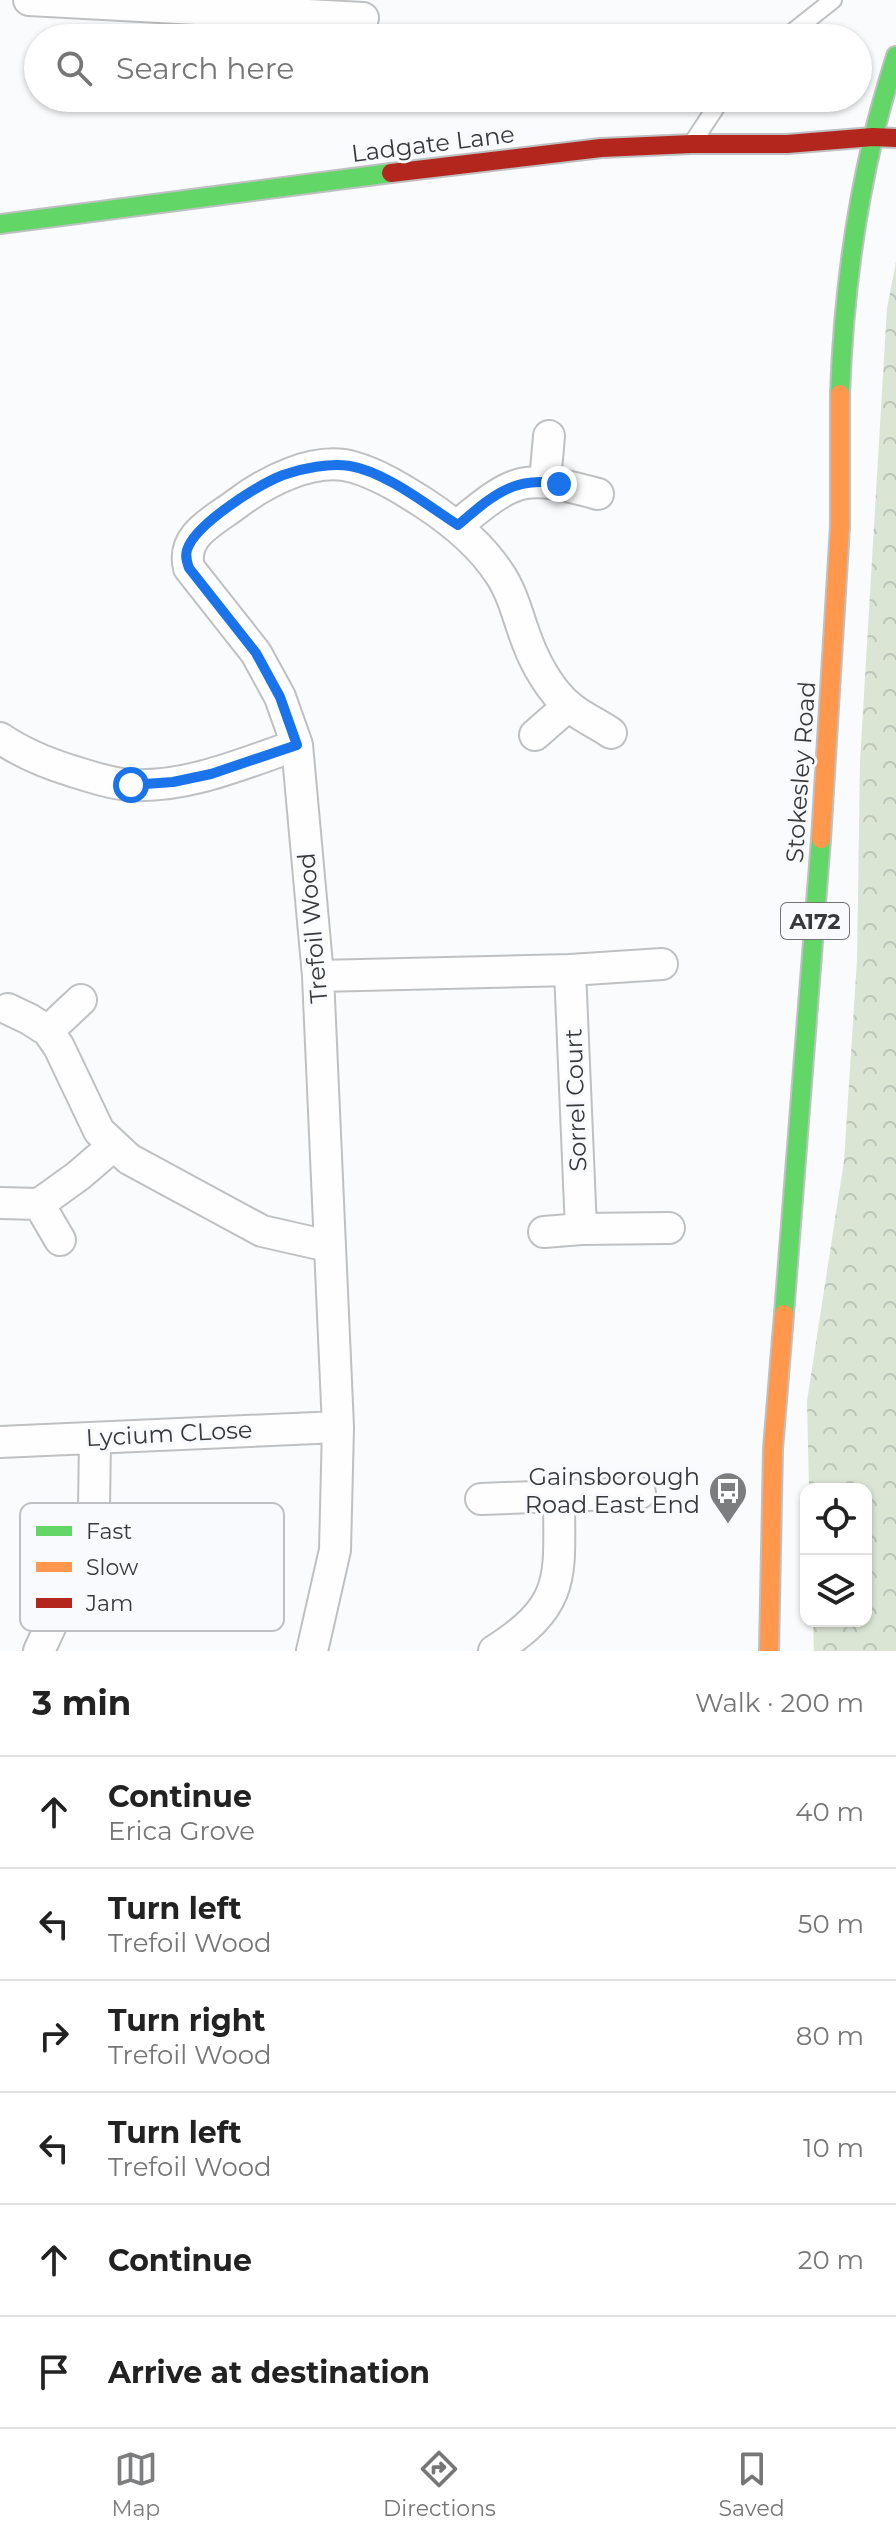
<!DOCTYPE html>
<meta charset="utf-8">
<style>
body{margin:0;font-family:Montserrat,sans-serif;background:#f2f2f2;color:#222}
.controls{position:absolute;right:24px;bottom:24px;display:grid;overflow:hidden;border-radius:16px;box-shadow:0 2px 6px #0004}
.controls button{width:72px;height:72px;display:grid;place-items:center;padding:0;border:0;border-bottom:2px solid #e0e0e0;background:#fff;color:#222;font:40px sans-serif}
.stop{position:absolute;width:24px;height:24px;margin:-18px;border:6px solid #1a73e8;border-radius:50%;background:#fff}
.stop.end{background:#1a73e8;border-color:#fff;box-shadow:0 2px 8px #0008}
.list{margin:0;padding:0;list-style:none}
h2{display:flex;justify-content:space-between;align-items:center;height:104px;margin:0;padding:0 32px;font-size:34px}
h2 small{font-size:26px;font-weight:400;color:#767676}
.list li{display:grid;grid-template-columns:52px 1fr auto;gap:24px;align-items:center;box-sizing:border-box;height:112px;padding:0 32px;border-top:2px solid #e0e0e0}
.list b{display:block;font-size:30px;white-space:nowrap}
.list p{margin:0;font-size:26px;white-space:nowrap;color:#767676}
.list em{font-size:26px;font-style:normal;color:#767676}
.icon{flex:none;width:44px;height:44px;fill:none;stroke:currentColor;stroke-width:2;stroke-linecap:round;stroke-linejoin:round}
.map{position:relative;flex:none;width:896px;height:1651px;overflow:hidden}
.search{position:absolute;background:#fff;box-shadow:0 2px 6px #0004;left:24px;right:24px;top:24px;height:88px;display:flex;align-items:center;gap:20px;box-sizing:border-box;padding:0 28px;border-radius:44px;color:#767676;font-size:30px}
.sheet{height:776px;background:#fff}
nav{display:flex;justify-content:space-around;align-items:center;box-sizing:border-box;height:112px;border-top:2px solid #e0e0e0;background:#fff;font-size:22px;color:#767676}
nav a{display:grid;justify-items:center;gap:4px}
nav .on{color:#7c7d7e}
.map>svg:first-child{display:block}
.park{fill:url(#park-crowns)}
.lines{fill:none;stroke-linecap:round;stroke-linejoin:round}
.lane-casing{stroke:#bfc0c1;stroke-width:20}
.street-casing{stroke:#bfc0c1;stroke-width:34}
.fast-casing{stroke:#bfc0c1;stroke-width:22}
.slow-casing{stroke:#bfc0c1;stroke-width:22}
.jam-casing{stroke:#bfc0c1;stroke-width:22}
.lane{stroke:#fefeff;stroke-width:16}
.street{stroke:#fefeff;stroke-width:30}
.fast{stroke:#63d668;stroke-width:18}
.slow{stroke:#ff974d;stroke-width:18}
.jam{stroke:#b3261e;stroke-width:18}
.route{stroke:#1a73e8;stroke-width:10}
.labels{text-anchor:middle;stroke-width:6;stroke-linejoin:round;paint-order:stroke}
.shield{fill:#f9fafe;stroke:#727375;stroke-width:2}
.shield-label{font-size:22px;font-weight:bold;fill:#38393a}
.street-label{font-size:24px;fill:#38393a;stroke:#f9fafe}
.poi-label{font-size:24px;fill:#38393a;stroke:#f9fafe;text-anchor:end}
.key{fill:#f9fafe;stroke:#bfc0c3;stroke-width:2}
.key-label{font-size:22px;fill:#38393a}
</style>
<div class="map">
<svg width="896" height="1651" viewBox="0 0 896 1651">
<defs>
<pattern id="park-crowns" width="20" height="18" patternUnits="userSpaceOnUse" patternTransform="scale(2)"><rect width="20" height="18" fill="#dae5d4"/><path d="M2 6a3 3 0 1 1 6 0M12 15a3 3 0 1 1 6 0" fill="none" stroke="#bcc5b7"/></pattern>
</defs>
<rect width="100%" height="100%" fill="#fafbfd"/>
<path class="park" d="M896 262V1651H814L813 1621H866V1489H809L807 1401 844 1161 857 960 860 761 887 308Z"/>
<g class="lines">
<defs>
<path id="lane" d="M785 38 833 0
M695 139 722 98"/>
<path id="street" d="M29 0 363 18
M545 481 549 436
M458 525C517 476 524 474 598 494
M535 735 568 706
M0 738C22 753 46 763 72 771 91 777 112 784 131 785 188 788 244 763 297 745
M570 970 662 964
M318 976 570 970 581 1229 669 1228
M8 1009 29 1019 48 1031 59 1047 99 1131 129 1159 262 1231 328 1246
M48 1031 81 1000
M0 1203 39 1204 78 1176 113 1146
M39 1204 60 1240
M544 1232 581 1229
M0 1442 338 1427
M481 1499 559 1496
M39 1651 77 1569 94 1509 95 1438
M312 1651 335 1550 338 1427 318 976 297 745 280 697 256 653 189 568C181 536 212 522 235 505 265 482 314 456 353 467 378 474 402 489 424 503 453 522 480 544 499 573 513 593 518 618 527 641 535 663 551 692 570 707 582 717 598 724 611 733
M494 1651C568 1604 559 1576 559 1496L640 1493"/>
<path id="fast" d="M0 224 391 173
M840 394C843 308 853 223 873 139 879 111 888 83 896 56
M784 1314 821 839"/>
<path id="slow" d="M821 839 840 526V394
M769 1651 773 1449 784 1314"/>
<path id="jam" d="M391 173 601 148 692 144H787L873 137 896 138"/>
</defs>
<use href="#lane" class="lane-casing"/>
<use href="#street" class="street-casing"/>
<use href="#fast" class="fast-casing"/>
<use href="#slow" class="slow-casing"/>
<use href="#jam" class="jam-casing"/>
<use href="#lane" class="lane"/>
<use href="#street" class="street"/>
<use href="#fast" class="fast"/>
<use href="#slow" class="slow"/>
<use href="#jam" class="jam"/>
</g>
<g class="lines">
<path class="route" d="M131 785 173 782 211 774 297 745 280 697 256 653 189 568C187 562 185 557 187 550 195 524 258 485 283 475 303 468 329 463 350 466 386 472 428 506 458 525 490 498 513 475 559 484"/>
</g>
<defs>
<symbol id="bus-pin" viewBox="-11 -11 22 30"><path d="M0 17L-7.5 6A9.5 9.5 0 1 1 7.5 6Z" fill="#7c7d7e" stroke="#f9fafe"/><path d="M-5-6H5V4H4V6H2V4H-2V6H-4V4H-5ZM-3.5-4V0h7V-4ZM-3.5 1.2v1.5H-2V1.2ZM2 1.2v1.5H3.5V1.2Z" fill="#fff"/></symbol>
</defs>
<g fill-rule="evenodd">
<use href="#bus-pin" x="706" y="1469" width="44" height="60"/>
</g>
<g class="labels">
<rect class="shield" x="781" y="903" width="68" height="36" rx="6"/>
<g class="shield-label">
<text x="815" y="929">A172</text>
</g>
<g class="street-label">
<text transform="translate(433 144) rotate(-7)" y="8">Ladgate Lane</text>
<text transform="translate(801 772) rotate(-86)" y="8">Stokesley Road</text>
<text transform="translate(313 928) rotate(-95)" y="8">Trefoil Wood</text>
<text transform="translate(576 1100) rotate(-92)" y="8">Sorrel Court</text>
<text transform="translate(169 1434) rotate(-3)" y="8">Lycium CLose</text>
</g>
<g class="poi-label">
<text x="700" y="1485">Gainsborough<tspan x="700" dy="28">Road East End</tspan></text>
</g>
</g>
<rect x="20" y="1503" width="264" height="128" rx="12" class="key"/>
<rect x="36" y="1526" width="36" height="10" fill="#63d668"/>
<rect x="36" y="1562" width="36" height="10" fill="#ff974d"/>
<rect x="36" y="1598" width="36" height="10" fill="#b3261e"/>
<g class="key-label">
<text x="86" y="1539">Fast</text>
<text x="86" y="1575">Slow</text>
<text x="86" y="1611">Jam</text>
</g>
</svg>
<div class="controls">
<button><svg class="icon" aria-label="locate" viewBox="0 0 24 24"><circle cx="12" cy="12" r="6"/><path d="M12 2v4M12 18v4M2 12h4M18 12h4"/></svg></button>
<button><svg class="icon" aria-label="layers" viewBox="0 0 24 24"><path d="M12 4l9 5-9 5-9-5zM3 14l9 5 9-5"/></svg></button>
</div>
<div class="stop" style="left:131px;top:785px"></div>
<div class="stop end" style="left:559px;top:484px"></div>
<div class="search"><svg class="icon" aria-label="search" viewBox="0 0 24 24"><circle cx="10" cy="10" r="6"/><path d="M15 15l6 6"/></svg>Search here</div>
</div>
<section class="sheet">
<h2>3 min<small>Walk · 200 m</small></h2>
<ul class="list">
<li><svg class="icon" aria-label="ahead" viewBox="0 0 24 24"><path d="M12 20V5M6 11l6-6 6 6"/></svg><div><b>Continue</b><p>Erica Grove</p></div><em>40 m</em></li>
<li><svg class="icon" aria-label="left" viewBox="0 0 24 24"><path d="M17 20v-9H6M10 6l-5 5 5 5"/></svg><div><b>Turn left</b><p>Trefoil Wood</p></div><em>50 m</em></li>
<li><svg class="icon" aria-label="right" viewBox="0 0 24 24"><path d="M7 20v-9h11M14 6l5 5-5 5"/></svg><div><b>Turn right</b><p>Trefoil Wood</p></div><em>80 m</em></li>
<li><svg class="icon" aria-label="left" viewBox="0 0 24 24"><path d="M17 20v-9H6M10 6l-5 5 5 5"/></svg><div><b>Turn left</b><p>Trefoil Wood</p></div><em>10 m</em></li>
<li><svg class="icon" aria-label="ahead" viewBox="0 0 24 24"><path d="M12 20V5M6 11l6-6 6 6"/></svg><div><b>Continue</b></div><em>20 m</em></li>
<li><svg class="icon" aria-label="arrive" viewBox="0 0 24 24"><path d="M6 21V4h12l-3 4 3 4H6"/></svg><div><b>Arrive at destination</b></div></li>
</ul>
</section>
<nav>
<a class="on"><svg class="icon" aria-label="map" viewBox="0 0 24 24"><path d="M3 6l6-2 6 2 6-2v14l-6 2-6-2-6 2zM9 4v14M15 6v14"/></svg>Map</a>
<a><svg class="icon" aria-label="directions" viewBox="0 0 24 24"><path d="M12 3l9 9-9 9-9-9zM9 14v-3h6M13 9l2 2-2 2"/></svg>Directions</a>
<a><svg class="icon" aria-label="saved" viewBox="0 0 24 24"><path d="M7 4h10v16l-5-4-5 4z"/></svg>Saved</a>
</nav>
